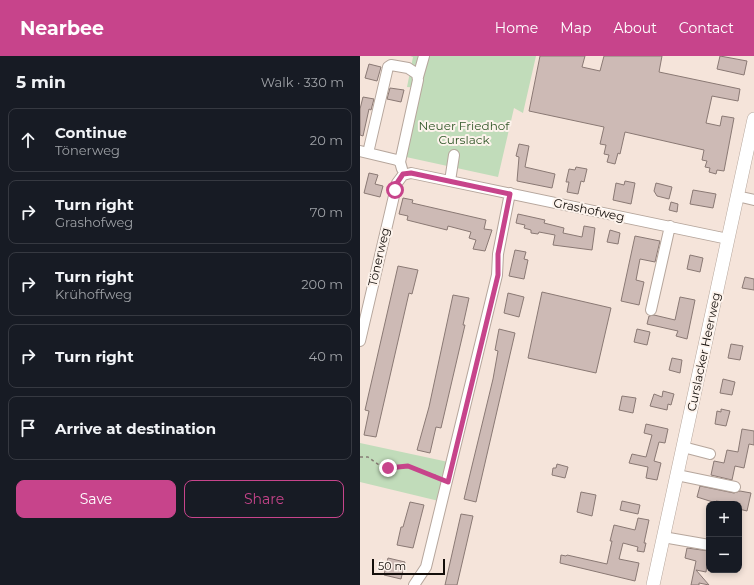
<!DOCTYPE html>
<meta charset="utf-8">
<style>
body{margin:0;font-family:Montserrat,sans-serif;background:#20242c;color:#f1f3f6}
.controls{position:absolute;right:12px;bottom:12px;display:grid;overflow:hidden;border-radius:8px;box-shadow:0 2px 6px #0003}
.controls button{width:36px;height:36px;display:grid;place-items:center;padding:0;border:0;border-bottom:1px solid #363941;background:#171b24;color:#f1f3f6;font:20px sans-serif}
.scale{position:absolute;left:12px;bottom:10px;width:73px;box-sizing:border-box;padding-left:4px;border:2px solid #130e0a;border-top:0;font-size:11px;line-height:14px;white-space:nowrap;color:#130e0a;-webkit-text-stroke:3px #fdf3ec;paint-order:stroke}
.stop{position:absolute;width:12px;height:12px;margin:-9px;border:3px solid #c7448b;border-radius:50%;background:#fff}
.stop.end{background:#c7448b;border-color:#fff;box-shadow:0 1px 4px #0008}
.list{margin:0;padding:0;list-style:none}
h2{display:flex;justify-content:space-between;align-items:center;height:52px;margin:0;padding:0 16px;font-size:17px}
h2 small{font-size:13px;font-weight:400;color:#9ea1a6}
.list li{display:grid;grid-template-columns:26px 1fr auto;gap:12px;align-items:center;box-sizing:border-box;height:64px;margin:0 8px 8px;padding:0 8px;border:1px solid #363941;border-radius:8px}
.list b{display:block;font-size:15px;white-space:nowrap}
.list p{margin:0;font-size:13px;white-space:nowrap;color:#9ea1a6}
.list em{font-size:13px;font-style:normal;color:#9ea1a6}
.actions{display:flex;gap:8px;padding:12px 16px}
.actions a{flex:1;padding:9px 0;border:1px solid #c7448b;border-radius:8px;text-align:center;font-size:14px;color:#c7448b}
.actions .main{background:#c7448b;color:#fff}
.icon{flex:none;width:22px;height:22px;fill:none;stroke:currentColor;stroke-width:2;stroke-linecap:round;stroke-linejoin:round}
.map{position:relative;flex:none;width:394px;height:529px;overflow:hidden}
header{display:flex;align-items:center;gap:24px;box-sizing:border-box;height:56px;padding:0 20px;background:#c7448b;color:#fff}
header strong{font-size:19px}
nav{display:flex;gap:22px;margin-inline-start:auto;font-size:14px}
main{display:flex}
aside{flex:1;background:#171b24}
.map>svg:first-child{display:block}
.green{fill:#c1dcba}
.building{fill:#cdbab5;stroke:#8a7974}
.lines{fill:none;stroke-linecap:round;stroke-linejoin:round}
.minor-casing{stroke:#b6a69c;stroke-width:12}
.major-casing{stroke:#b6a69c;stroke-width:14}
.path{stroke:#877c75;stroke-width:1.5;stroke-dasharray:3 3;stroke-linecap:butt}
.minor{stroke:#fff;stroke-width:10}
.major{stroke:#fff;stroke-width:13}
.route{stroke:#c7448b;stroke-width:5}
.labels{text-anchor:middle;stroke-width:4;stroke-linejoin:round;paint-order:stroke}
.park-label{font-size:12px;fill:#315728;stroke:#fdf3ec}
.street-label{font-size:12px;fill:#130e0a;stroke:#fdf3ec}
</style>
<header>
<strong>Nearbee</strong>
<nav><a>Home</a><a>Map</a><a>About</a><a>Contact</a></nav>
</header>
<main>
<aside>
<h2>5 min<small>Walk · 330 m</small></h2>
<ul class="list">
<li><svg class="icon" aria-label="ahead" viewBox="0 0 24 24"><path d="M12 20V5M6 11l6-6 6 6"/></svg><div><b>Continue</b><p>Tönerweg</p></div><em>20 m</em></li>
<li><svg class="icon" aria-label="right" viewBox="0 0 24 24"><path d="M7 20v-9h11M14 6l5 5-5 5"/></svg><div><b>Turn right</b><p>Grashofweg</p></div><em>70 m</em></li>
<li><svg class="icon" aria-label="right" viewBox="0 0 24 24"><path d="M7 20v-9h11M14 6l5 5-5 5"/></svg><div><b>Turn right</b><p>Krühoffweg</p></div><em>200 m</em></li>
<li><svg class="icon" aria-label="right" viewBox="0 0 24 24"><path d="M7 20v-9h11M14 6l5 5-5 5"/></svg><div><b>Turn right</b></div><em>40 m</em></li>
<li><svg class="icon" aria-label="arrive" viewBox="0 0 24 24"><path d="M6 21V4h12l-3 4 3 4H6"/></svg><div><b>Arrive at destination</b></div></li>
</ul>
<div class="actions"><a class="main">Save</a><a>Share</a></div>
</aside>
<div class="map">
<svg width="394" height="529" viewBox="0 0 394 529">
<rect width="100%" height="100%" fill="#f5e4da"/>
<path class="green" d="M50 0H176L163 57 154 52 138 121 46 101 61 32 47 31 53 1Z
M0 387 93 407 83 446 0 426Z"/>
<path class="building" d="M180 0H225L222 11 240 15 244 0H302L299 16 380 33 378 45 352 40 346 67 360 70 362 60 374 62 364 115 357 114 356 118 349 116 350 112 345 111 347 105 342 104 344 94 265 76 260 98 258 97 255 108 247 106 249 99 244 98 246 89 240 88 244 71 169 55Z
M360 0 387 5 384 19 357 13Z
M9 8 21 11 17 25 5 22Z
M30 32 44 34 41 46 27 43Z
M3 41 14 43 11 54 9 53 3 80 0 79V53Z
M159 88 169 90 165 111 195 118 192 132 157 125 159 101 156 100Z
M216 111 227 113 224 126 221 125 218 138 207 136 209 126H206L209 113 215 114Z
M9 117 18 119 15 128 23 130 20 141 4 137Z
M265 125 275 127 271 148 253 144 256 127 264 129Z
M296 127 312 131 309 143 297 140 294 135Z
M333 134 356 138 353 152 330 148Z
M43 142 53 144 52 147 126 164 124 173 132 174 125 195 113 193 116 184 109 182 111 176 88 170 87 174 47 164 48 160 39 158Z
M311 146 318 148 317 156 309 154Z
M158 158 185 164 184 167 204 172 203 177 222 181 224 170 235 172 232 194 193 189 195 179 179 176 178 178 171 177V174L164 172 165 169 156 167Z
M250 174 260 177 258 188 247 186Z
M275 180 300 185 295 206 280 203 276 224 284 226 279 249 261 245Z
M155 194 166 196 164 203 168 204 164 223 149 220Z
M330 199 343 202 340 216 327 213Z
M38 210 58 214 52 238 49 237 16 381 4 379 9 355 5 354Z
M385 221 394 223V234L382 232Z
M182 236 251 252 236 317 168 302Z
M148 237 164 241 159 261 144 257Z
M93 239 109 242 103 269H105L81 372 76 371 70 397 57 394 69 351Z
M320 241 335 244 327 283 316 280 318 275 287 268 289 260 294 259 315 264Z
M139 273 155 277 116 446 104 443 133 323 138 295 135 294Z
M277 273 290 276 287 289 274 286Z
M371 288 383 290 380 304 368 302Z
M312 302 322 304 320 317 309 314Z
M363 323 375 326 372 339 360 337Z
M303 335 314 338 311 349 308 348 307 354 290 350 294 338 302 341Z
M262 340 276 342 273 357 259 354Z
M361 353 370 355 366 370 355 368 357 355 361 356Z
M286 368 308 373 305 387 299 386 294 405 301 407 297 424 286 422 288 411 269 407 272 398 286 401 292 379 284 377Z
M382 373 394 375V389L389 388 384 412 375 410 372 424 351 419 354 405 364 407 367 394 378 396Z
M197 408 208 411 205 422 192 419 193 412H196Z
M340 430 374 437 380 435 391 437 387 455 379 453V448L356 445V447L337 441Z
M221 436 236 439 232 460 217 456Z
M262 445 280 449 278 458 260 454Z
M50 446 64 449 53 492 37 489 41 471H43Z
M101 458 113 460 107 486 97 529H85Z
M278 462 289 464 284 487H286L284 496 277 495 278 491 263 487 259 503 279 507 275 525 200 507 201 499 206 500 207 499 247 508 252 485H250L254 469 275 474Z
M327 492 349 495 346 516 336 514 349 529 339 527V529H331L336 505 325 502Z
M28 502 45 506 41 523 24 519Z"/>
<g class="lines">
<defs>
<path id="minor" d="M58 21 64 0
M0 95 37 104 40 106 42 113
M8 97 28 11 31 9 48 12 57 18 58 24 40 106
M43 119 51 117 368 183
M90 125 94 99
M377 140 394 144
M291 254 310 170
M0 285 37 127 43 119
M323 391 350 398
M317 419 375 431
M303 481 349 489
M54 529 66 511 137 219 138 198 150 137"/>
<path id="major" d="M293 529 394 63"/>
</defs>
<use href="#minor" class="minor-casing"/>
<use href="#major" class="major-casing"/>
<path class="path" d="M0 401H8L19 409 28 412 48 410 77 420"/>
<use href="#minor" class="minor"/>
<use href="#major" class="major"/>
</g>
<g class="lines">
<path class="route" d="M28 412 48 410 88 426 138 219V198L150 138 51 117 43 118 37 127 35 134"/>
</g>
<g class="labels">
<g class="park-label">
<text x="104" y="74">Neuer Friedhof<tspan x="104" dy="14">Curslack</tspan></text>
</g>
<g class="street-label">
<text transform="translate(229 154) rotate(12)" y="4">Grashofweg</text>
<text transform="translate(19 201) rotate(-77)" y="4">Tönerweg</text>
<text transform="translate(344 296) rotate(-78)" y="4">Curslacker Heerweg</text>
</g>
</g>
</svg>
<div class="controls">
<button>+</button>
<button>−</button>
</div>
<div class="scale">50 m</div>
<div class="stop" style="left:35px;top:134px"></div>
<div class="stop end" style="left:28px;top:412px"></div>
</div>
</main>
